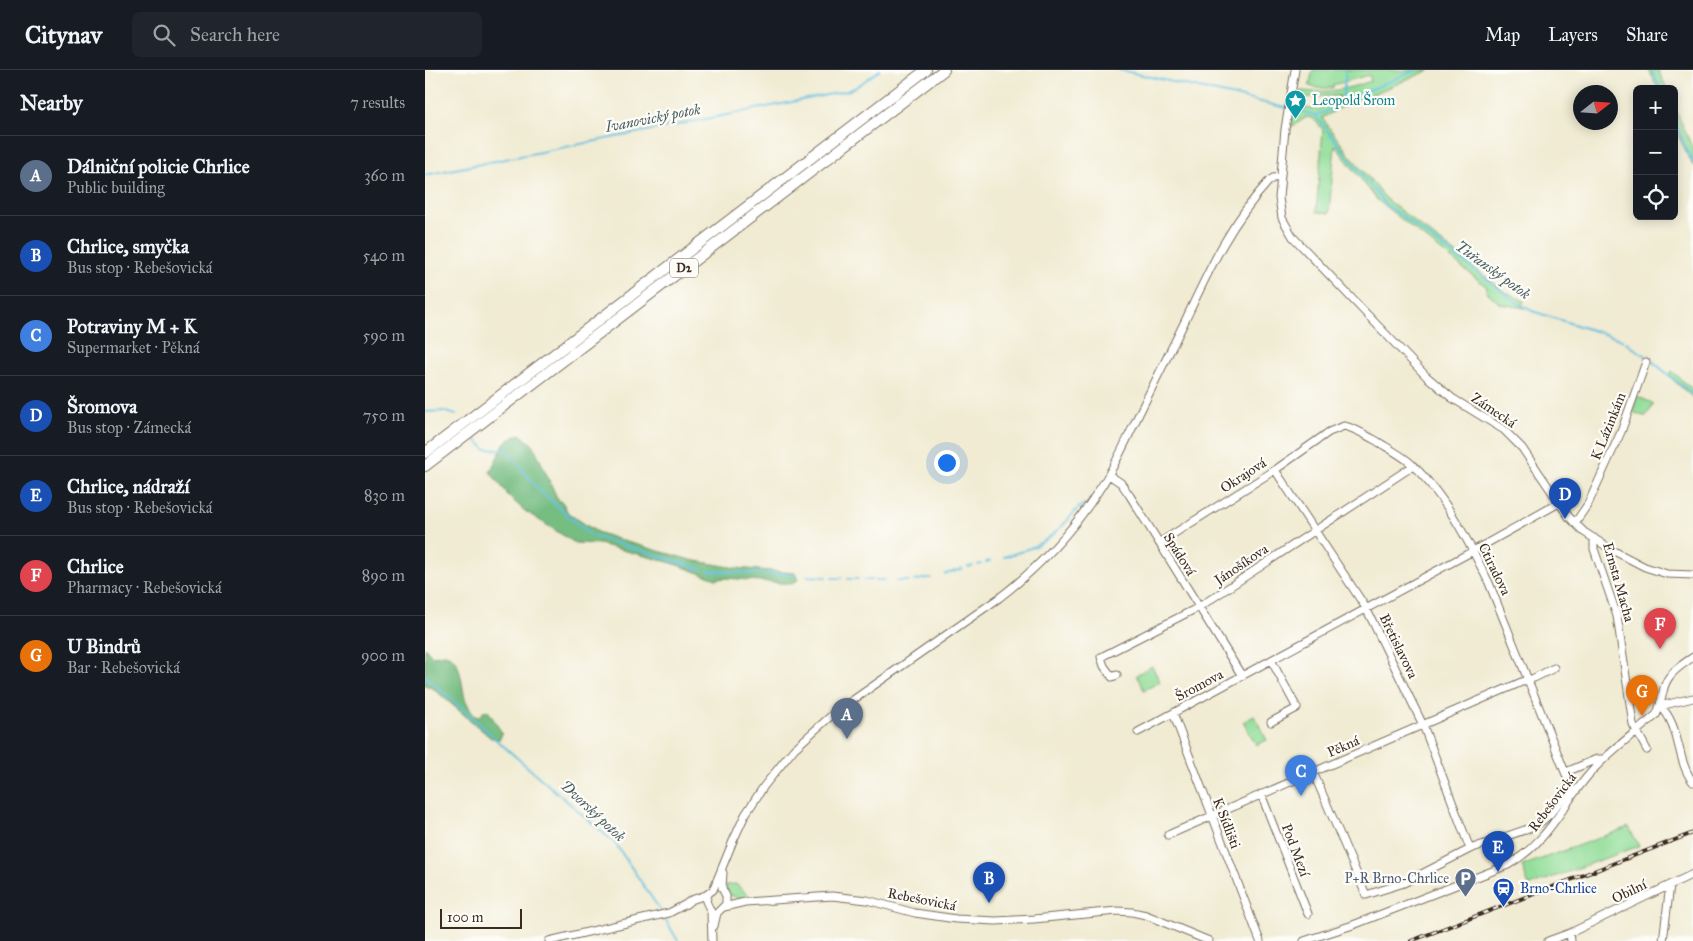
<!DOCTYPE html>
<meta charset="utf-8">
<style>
body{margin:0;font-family:"IM FELL Great Primer",serif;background:#20242c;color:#f1f3f6}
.controls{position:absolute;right:15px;top:15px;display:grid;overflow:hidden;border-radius:8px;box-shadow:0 2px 12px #0003}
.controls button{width:45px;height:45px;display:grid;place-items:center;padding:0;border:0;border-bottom:1px solid #363941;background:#171b24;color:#f1f3f6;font:25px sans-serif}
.compass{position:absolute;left:1148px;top:15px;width:45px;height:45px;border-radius:50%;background:#171b24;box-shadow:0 2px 12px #0003;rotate:73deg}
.scale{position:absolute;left:15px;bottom:12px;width:82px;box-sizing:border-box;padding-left:5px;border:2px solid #3b2a1e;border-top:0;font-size:14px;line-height:18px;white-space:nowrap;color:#3b2a1e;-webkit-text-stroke:4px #fdfcf7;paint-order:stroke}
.you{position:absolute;left:521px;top:392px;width:18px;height:18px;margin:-12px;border:4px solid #fff;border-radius:50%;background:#1a73e8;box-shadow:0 0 0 8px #1a73e833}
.badge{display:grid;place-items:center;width:32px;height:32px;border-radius:50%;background:#1a73e8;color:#fff;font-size:16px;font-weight:700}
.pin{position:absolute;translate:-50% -41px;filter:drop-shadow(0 1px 2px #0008)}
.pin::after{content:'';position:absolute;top:26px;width:18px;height:15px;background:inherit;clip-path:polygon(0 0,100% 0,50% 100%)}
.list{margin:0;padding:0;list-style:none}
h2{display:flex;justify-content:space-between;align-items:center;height:65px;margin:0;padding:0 20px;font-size:21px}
h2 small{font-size:16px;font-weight:400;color:#9ea1a6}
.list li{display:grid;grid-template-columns:32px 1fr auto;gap:15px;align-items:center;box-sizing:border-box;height:80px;padding:0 20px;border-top:1px solid #363941}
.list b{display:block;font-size:19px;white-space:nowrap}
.list p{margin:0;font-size:16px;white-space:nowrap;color:#9ea1a6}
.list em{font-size:16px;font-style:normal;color:#9ea1a6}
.icon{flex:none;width:28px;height:28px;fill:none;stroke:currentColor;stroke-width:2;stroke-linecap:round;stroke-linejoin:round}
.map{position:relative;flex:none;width:1268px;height:871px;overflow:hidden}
header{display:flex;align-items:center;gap:30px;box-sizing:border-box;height:70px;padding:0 25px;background:#171b24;border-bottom:1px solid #363941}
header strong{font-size:24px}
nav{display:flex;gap:28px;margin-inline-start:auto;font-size:18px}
.search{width:350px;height:45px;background:#20242c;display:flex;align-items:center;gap:12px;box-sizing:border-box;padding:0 18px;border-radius:8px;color:#9ea1a6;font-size:19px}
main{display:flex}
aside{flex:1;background:#171b24}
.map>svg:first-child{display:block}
.green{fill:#93de9a;stroke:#67845c}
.forest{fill:#76bd82;stroke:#587450}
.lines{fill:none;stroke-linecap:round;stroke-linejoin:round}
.stream{stroke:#63bfe1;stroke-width:2}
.minor-casing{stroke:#7a6e5d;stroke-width:9}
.highway-casing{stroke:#7a6e5d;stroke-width:12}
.minor{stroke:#fff;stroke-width:7}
.highway{stroke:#fff;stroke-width:10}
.rail-casing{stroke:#3b2a1e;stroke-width:4}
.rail{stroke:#fdfcf7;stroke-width:2;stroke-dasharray:5.5;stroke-linecap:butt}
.labels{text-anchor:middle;stroke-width:4.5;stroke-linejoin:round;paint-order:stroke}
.shield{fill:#fdfcf7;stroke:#75695f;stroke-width:1}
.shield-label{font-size:12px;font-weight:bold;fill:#3b2a1e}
.culture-label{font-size:14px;fill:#0d838f;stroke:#fdfcf7;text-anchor:start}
.street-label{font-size:14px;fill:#3b2a1e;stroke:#fdfcf7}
.service-label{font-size:14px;fill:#4e5e75;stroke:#fdfcf7;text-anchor:end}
.transit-label{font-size:14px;fill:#164399;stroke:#fdfcf7;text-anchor:start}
.water-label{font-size:15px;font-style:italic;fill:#495e62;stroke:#fdfcf7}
</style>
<header>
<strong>Citynav</strong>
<div class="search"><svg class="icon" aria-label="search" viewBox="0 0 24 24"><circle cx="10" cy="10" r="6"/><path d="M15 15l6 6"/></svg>Search here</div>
<nav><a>Map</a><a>Layers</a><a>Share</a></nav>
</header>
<main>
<aside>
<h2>Nearby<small>7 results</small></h2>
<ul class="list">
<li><span class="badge" style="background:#5c6f8a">A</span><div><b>Dálniční policie Chrlice</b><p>Public building</p></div><em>360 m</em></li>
<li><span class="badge" style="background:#1a4fb4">B</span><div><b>Chrlice, smyčka</b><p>Bus stop · Rebešovická</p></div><em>540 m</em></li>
<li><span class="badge" style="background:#3f7fe0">C</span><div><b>Potraviny M + K</b><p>Supermarket · Pěkná</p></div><em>590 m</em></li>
<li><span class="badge" style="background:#1a4fb4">D</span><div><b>Šromova</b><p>Bus stop · Zámecká</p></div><em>750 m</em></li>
<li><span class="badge" style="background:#1a4fb4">E</span><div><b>Chrlice, nádraží</b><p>Bus stop · Rebešovická</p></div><em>830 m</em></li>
<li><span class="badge" style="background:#e0444e">F</span><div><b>Chrlice</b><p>Pharmacy · Rebešovická</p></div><em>890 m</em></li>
<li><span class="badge" style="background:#e8710a">G</span><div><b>U Bindrů</b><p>Bar · Rebešovická</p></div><em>900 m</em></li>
</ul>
</aside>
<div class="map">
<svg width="1268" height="871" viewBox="0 0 1268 871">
<rect width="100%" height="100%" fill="#fdfcf7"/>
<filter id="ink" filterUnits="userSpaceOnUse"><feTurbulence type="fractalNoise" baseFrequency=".02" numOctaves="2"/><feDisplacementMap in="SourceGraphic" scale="10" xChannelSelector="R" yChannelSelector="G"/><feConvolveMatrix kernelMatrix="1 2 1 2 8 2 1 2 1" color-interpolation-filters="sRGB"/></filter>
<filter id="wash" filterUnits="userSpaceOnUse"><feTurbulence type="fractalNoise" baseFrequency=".0096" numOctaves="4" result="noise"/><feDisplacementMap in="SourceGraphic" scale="20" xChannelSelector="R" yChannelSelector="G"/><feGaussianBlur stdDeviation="1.12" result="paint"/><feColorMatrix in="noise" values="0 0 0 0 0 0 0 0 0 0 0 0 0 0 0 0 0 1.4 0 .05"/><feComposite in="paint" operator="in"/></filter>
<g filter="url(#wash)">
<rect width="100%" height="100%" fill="#f0ebd2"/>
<path class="green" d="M888 0H1005L917 37 897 48 923 83 963 131 1082 223 1099 231 1097 236 1100 238 1075 234 1061 221 1062 217 952 130 910 75 904 143 891 142 898 60 889 49 882 47 866 57 868 36 894 40 915 26 883 27 875 32 872 26 875 21C902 23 920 20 946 11L944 5 908 15V18H891L884 16Z
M1224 0H1233L1242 19H1233Z
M1249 36 1268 79V96L1249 57Z
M1247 301 1268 320V328L1244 306Z
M1212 326 1229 334 1221 346H1218L1208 342Z
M727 596 735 612 719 620 711 605Z
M829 646 842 670 831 675 818 652Z
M1204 757 1214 776 1104 816 1097 796Z
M311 814 326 828H313L305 825 300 815Z"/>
<path class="forest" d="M95 364 107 374 111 381 133 430 138 433 143 443 172 462 198 471 266 490 311 498 370 503 373 510 367 514 302 508 291 509 247 493 174 474 150 473 100 441 82 425V423L65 402 80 372Z
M0 577 7 586C11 586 15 584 19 584 37 586 36 615 40 628 42 635 46 640 50 646H55L60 640 64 642 77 663 75 669 66 668 9 619 0 615Z"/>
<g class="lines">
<path class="stream" d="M695 0 862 38
M1227 0 1235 19
M917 32 921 0
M866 39 890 45 898 43 917 32 991 0
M890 45 959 133 1072 217 1086 229 1107 241 1195 269 1222 287 1268 325
M1249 51 1268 93
M0 105 422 21 431 17 455 0
M0 342 18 341 31 345
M50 369 60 379 82 380 112 418 165 465
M169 466 276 499
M600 480C616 475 629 465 640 453 647 446 650 438 660 434
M579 487 598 481
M561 492 565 491
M553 495 556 494
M543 497 548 496
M283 501 370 505
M520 504 538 499
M382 506 401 507
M407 508H416
M503 508H506
M423 509H433
M439 510H447
M451 510H460
M470 511H484
M489 511 502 508
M0 606 66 664
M68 667 190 773 237 843
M239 847 253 871"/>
</g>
</g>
<g filter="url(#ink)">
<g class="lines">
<defs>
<path id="minor" d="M870 0 860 59 854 128 857 148 868 167 1001 306 1027 328 1079 360 1097 378 1144 447 1159 462 1187 480 1220 497 1242 504 1268 505
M850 400 941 538 998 655 1045 779
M684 405 696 413 705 426 817 606
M1150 453 1163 434 1196 362 1221 292
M1169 468V479L1192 546 1208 654 1222 680
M734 473 850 400 904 362 919 356C930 358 940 365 950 370 961 377 973 383 983 391 1018 421 1044 472 1064 513L1146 717 1125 744 1111 756 1045 779 979 813 941 825 888 702
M846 590 872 638 846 652
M692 605 687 607 679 596 676 587 774 537 988 396
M1235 636C1256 655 1251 691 1268 712
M1235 636 1268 628
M748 643 835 871
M713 662 1048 481 1134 433
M1141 702 1172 689H1179
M836 724 883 844
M743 765 1099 611 1109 608 1129 598
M298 803 297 818 300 824
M283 824 281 831 286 842 287 871
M299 837 320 832 407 826 442 830 490 843 531 849 571 851 609 849 692 841 707 842 721 845 784 871
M289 856 292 843 301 834V826
M1145 863 1146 871
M124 871 244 843 261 834 266 830 281 825 288 820 308 771 320 745 339 716 369 679 408 644 574 528C613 498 647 462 674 420 690 397 701 371 713 346 729 314 744 283 760 251 785 198 804 155 844 111L848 108 855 107
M879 871 928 855 1083 795C1125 771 1137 734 1167 701 1185 681 1210 663 1231 645 1235 638 1236 630 1238 622 1241 604 1254 597 1268 587
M1123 871 1145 863 1268 804
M1238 871 1245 815"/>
<path id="highway" d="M0 383 501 0
M0 396 519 0"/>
</defs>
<use href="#minor" class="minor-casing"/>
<use href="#highway" class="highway-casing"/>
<use href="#minor" class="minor"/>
<use href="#highway" class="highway"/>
<defs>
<path id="rail" d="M986 871 1268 763"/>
</defs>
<use href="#rail" class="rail-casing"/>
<use href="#rail" class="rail"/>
</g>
</g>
<defs>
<symbol id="sight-pin" viewBox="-11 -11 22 30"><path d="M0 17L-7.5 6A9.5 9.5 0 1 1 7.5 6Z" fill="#0f9aa8" stroke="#fdfcf7"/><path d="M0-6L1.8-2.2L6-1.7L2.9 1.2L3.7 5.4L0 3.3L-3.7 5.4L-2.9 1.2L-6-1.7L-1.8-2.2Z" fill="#fff"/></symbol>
<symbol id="parking-pin" viewBox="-11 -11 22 30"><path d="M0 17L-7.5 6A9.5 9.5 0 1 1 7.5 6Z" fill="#5c6f8a" stroke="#fdfcf7"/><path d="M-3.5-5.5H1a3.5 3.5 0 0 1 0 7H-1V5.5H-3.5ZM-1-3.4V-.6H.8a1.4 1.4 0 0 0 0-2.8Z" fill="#fff"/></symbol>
<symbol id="station-pin" viewBox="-11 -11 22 30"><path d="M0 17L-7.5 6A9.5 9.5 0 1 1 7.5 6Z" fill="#1a4fb4" stroke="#fdfcf7"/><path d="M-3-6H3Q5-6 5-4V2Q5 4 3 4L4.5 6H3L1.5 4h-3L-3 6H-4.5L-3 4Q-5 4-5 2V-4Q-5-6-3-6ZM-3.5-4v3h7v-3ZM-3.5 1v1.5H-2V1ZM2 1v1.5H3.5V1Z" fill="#fff"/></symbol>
</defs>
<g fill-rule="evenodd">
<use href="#sight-pin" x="858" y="18" width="25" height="34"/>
<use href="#parking-pin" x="1028" y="796" width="25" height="34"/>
<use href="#station-pin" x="1066" y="806" width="25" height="34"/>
</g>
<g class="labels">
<rect class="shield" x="245" y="188.5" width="28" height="19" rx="4"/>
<g class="shield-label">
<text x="259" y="202">D2</text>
</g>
<g class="culture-label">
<text x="887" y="35">Leopold Šrom</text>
</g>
<g class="street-label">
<text transform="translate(1069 340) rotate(34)" y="5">Zámecká</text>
<text transform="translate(1183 356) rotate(-68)" y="5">K Lázinkám</text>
<text transform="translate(818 405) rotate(-33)" y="5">Okrajová</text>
<text transform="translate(755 484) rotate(58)" y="5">Spádová</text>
<text transform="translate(816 494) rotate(-34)" y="5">Jánošíkova</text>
<text transform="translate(1070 499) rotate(64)" y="5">Ctiradova</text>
<text transform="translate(1194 512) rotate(74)" y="5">Ernsta Macha</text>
<text transform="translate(974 576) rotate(64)" y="5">Břetislavova</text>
<text transform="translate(774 615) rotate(-28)" y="5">Šromova</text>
<text transform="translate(918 676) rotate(-24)" y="5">Pěkná</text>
<text transform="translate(1127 732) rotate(-53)" y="5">Rebešovická</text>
<text transform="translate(802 753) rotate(69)" y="5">K Sídlišti</text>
<text transform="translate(871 780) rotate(69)" y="5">Pod Mezí</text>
<text transform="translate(1204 821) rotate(-26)" y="5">Obilní</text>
<text transform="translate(497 829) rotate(11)" y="5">Rebešovická</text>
</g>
<g class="service-label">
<text x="1024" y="813">P+R Brno-Chrlice</text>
</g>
<g class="transit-label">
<text x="1095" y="823">Brno-Chrlice</text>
</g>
<g class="water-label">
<text transform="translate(228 48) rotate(-11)" y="5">Ivanovický potok</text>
<text transform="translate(1068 200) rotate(36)" y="5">Tuřanský potok</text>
<text transform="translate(168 741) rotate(43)" y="5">Dvorský potok</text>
</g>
</g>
</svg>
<div class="controls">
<button>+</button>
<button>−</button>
<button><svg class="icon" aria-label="locate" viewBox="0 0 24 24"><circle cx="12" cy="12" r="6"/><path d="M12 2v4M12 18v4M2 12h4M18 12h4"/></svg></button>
</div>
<svg class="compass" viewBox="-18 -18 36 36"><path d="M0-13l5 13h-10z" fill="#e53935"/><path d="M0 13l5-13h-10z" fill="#9ea1a6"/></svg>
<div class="scale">100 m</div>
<div class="you"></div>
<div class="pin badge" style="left:422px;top:669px;background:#5c6f8a">A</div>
<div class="pin badge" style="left:564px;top:833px;background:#1a4fb4">B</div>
<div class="pin badge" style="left:876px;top:726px;background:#3f7fe0">C</div>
<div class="pin badge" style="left:1140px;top:449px;background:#1a4fb4">D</div>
<div class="pin badge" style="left:1073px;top:802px;background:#1a4fb4">E</div>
<div class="pin badge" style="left:1235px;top:579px;background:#e0444e">F</div>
<div class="pin badge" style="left:1217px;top:646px;background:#e8710a">G</div>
</div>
</main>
